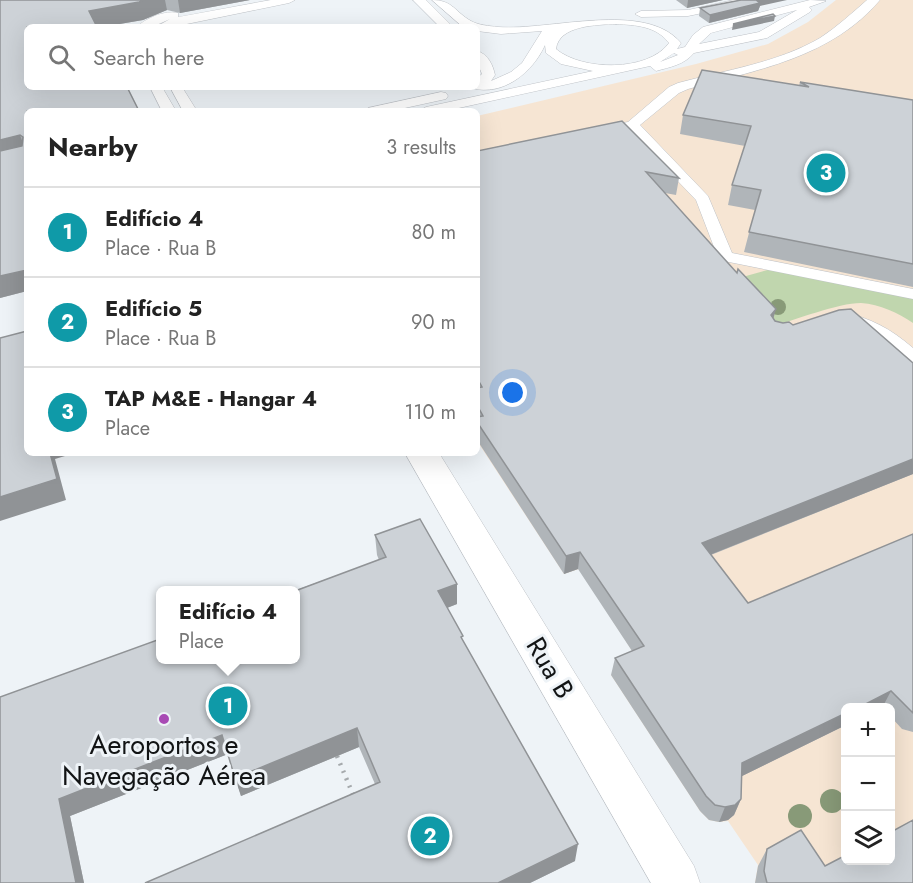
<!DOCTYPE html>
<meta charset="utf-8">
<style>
body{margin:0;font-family:Jost,sans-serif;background:#f6f6f6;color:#222}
.controls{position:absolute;right:18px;bottom:18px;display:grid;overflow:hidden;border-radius:9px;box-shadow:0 6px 24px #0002}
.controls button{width:54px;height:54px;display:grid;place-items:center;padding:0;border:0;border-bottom:2px solid #e0e0e0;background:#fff;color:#222;font:30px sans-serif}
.you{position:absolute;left:513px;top:393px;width:21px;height:21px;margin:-15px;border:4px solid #fff;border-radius:50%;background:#1a73e8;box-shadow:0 0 0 9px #1a73e833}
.badge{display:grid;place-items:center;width:39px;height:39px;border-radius:50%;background:#a84ab4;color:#fff;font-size:20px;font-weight:700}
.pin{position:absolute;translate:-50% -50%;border:3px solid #fff;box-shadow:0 2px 6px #0006}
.popup{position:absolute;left:156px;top:586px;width:144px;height:78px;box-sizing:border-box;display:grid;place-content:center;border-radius:9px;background:#fff;filter:drop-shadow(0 2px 4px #0005);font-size:20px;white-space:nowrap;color:#767676}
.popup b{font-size:22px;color:#222}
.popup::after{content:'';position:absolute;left:50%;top:100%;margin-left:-12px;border:12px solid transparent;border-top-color:#fff}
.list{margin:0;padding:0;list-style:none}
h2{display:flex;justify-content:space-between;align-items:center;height:78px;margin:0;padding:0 24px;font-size:26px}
h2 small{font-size:20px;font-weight:400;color:#767676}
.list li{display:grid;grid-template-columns:39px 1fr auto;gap:18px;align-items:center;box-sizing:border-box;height:90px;padding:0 24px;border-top:2px solid #e0e0e0}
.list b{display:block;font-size:22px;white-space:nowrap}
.list p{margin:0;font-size:20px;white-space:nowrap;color:#767676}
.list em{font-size:20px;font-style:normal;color:#767676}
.icon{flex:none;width:33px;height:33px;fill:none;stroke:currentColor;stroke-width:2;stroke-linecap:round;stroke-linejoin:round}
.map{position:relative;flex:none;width:913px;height:883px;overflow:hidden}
.search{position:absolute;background:#fff;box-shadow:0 6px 24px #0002;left:24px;top:24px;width:456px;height:66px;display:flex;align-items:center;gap:15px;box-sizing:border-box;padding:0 21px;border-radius:9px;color:#767676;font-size:22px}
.panel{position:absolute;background:#fff;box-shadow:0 6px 24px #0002;left:24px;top:108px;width:456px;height:348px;border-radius:9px}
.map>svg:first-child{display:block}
.industrial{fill:#f6e5d3;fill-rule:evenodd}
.green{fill:#c0d6ae}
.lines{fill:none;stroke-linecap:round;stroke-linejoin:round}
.lane-casing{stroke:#bec2c7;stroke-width:1}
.street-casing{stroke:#bec2c7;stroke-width:1}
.path{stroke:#a5a9ac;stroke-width:4.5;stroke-dasharray:2 6;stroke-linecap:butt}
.lane{fill:#fff;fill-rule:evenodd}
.street{fill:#fff;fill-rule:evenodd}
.tree{fill:#889a78}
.wall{fill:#b0b5b9}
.shaded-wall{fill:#909396}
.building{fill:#cdd2d7;stroke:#909396;stroke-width:1.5}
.poi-dot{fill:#a84ab4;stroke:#eef3f7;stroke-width:2}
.labels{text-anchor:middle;stroke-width:6;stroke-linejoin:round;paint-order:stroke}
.near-street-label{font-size:27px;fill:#121415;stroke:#eef3f7}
.near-poi-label{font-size:27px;fill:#121415;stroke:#eef3f7}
</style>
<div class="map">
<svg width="913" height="883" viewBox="0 0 913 883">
<rect width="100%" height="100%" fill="#eef3f7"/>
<path class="industrial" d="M836 0H913V883H755L758 865 728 821 719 822 709 820 700 811 611 675 640 663 579 569 564 574 477 441V116L696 64 768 44 808 22ZM846 708H890V860H846Z"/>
<path class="green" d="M778 267 913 294V323C898 313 880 304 861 303 838 303 795 320 771 327L728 281Z"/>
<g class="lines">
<defs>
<path id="lane" d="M271 0H295L289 3 172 27H156L170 19 152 27H137C146 18 165 10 178 13V17Z
M413 0H426L453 27H440Z
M432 0C453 0 455 12 471 21 478 25 489 26 498 27 550 31 645 0 681 43L677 49 685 47 693 35 703 27 810 0 826 1 809 7 812 10 810 12 767 38 694 53C684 65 670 67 656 71L650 66 445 111H419L426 107 593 71 561 64 546 53 545 45C533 72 503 97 472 88L477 87V78L482 74 477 62V51C488 54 493 65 495 75L491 81 511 72 522 63 542 31 501 34 477 31V27H463ZM797 10 759 32 699 44 711 33ZM616 24C636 25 656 26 669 43 648 72 582 71 556 49 559 25 597 25 616 24ZM674 53 678 55 660 62Z
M734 0H757L751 3 688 16 641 17 635 14 641 11 688 10Z
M867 0H880C831 58 756 70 688 89L679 93 640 125 708 196 732 253 913 289V299L719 260 696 200 629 130 601 135 594 131 596 128 628 122 669 87 678 83C726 70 777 63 820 38 837 27 852 13 867 0Z
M150 87H162L176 111H162Z
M170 87H182L197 111H183Z
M441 92 446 93 448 96 446 99 391 111H366L368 108Z
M842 312C871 318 891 329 913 348V364L907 362 874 335 857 327 836 321 833 317 836 313Z"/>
<path id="street" d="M405 453H439L694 866 700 883H651Z"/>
</defs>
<use href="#lane" class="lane-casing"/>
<use href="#street" class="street-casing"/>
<path class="path" d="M337 756 354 797"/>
<use href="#lane" class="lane"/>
<use href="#street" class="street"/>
</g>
<g class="tree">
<circle cx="778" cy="307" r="8"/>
<circle cx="832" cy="801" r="12"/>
<circle cx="800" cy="816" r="12"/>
</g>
<path class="wall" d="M0 0H250L180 13 167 10 143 20 102 27H27V291L0 298Z
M676 0H723L687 8Z
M760 6 758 11 709 23 699 16 700 8Z
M800 82 913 100V287L744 252 755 210 728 205 732 185 745 146 680 134 683 115 799 86Z
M622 121 679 178 676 195 665 193 774 319 913 474 711 555 748 603 913 534V732L902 729 891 717V708H846V725L742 776 741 799 734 815 728 820 719 822 709 820 700 811 611 675 615 658 632 651 578 569 564 574 477 440V151Z
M375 535 457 604 447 608 463 641 575 861 530 883H145L375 784 359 747 241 796 228 754 70 816 84 883H0V697L379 560 377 555Z
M767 849 825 866 913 883H755L758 866Z"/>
<path class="shaded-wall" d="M145 0H165L167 10 143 20 102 27H93L89 11Z
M178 0H250L180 13Z
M688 0H723L687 8Z
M754 0H787L760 6 758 11 709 23 710 15Z
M775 16 774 21 732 30 733 24Z
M20 135 27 154 0 160V140Z
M27 270V291L0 298V276Z
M776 309 771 327V315Z
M50 453H75L55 459 66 500 0 521V497Z
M913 459V474L697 560 702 543Z
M580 552 578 569 564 574 566 556Z
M457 584V604L439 611 438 591Z
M891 691 882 708H858Z
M846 713V725L736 779 742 763Z
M357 728 359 747 241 796 235 778Z
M222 735 228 754 70 816 84 883H76L59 799Z
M741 799 734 815 728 820 719 822 725 807Z
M578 844 575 861 530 883H498Z"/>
<path class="building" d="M0 0H145L139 2 89 11 97 27H27V87H127L139 111H27V270L0 276V151L22 146 23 137 20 135 0 140Z
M741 0H756L760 3 710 15 700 8Z
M773 14 775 16 733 24Z
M702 70 809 87 800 82 913 100V264L749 232 761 190 732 185 751 126 683 115Z
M622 121 679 178 646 172 737 273 738 269 776 309 771 315 775 321 783 323 789 322 793 325 839 310 851 309 913 363V459L702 543 748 603 913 534V713L891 691 858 708H846V713L742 763 741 799 735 805 725 807 715 805 706 796 615 658 644 646 580 552 566 556 477 422V417L483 416 477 405V388L482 387 477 378V151Z
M27 331V453H50L57 479 0 497V338Z
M420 519 457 584 438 591 463 636 461 637 578 844 498 883H145L380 782 357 728 235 778 222 735 59 799 76 883H0V697L160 639V660H296V591H295L386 557 375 535Z
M913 820V883H767L764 871 767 849 801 830 825 866 846 855V861H891V832Z"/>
<circle class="poi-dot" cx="164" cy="719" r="6"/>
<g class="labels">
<g class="near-street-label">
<text transform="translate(550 668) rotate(59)" y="9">Rua B</text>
</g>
<g class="near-poi-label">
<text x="164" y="754">Aeroportos e<tspan x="164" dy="31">Navegação Aérea</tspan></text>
</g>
</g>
</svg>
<div class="controls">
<button>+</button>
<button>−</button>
<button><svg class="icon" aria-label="layers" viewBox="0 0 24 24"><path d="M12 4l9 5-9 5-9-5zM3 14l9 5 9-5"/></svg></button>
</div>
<div class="you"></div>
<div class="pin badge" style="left:228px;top:706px;background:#0f9aa8">1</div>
<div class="popup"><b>Edifício 4</b>Place</div>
<div class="pin badge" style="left:430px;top:836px;background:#0f9aa8">2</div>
<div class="pin badge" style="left:826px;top:173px;background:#0f9aa8">3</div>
<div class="search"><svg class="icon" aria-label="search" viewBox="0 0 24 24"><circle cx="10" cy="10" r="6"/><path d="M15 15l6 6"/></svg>Search here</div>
<section class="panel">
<h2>Nearby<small>3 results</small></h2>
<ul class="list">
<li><span class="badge" style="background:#0f9aa8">1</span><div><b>Edifício 4</b><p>Place · Rua B</p></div><em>80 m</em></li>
<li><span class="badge" style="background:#0f9aa8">2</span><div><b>Edifício 5</b><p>Place · Rua B</p></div><em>90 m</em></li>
<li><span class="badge" style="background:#0f9aa8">3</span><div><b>TAP M&amp;E - Hangar 4</b><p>Place</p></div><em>110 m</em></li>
</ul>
</section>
</div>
